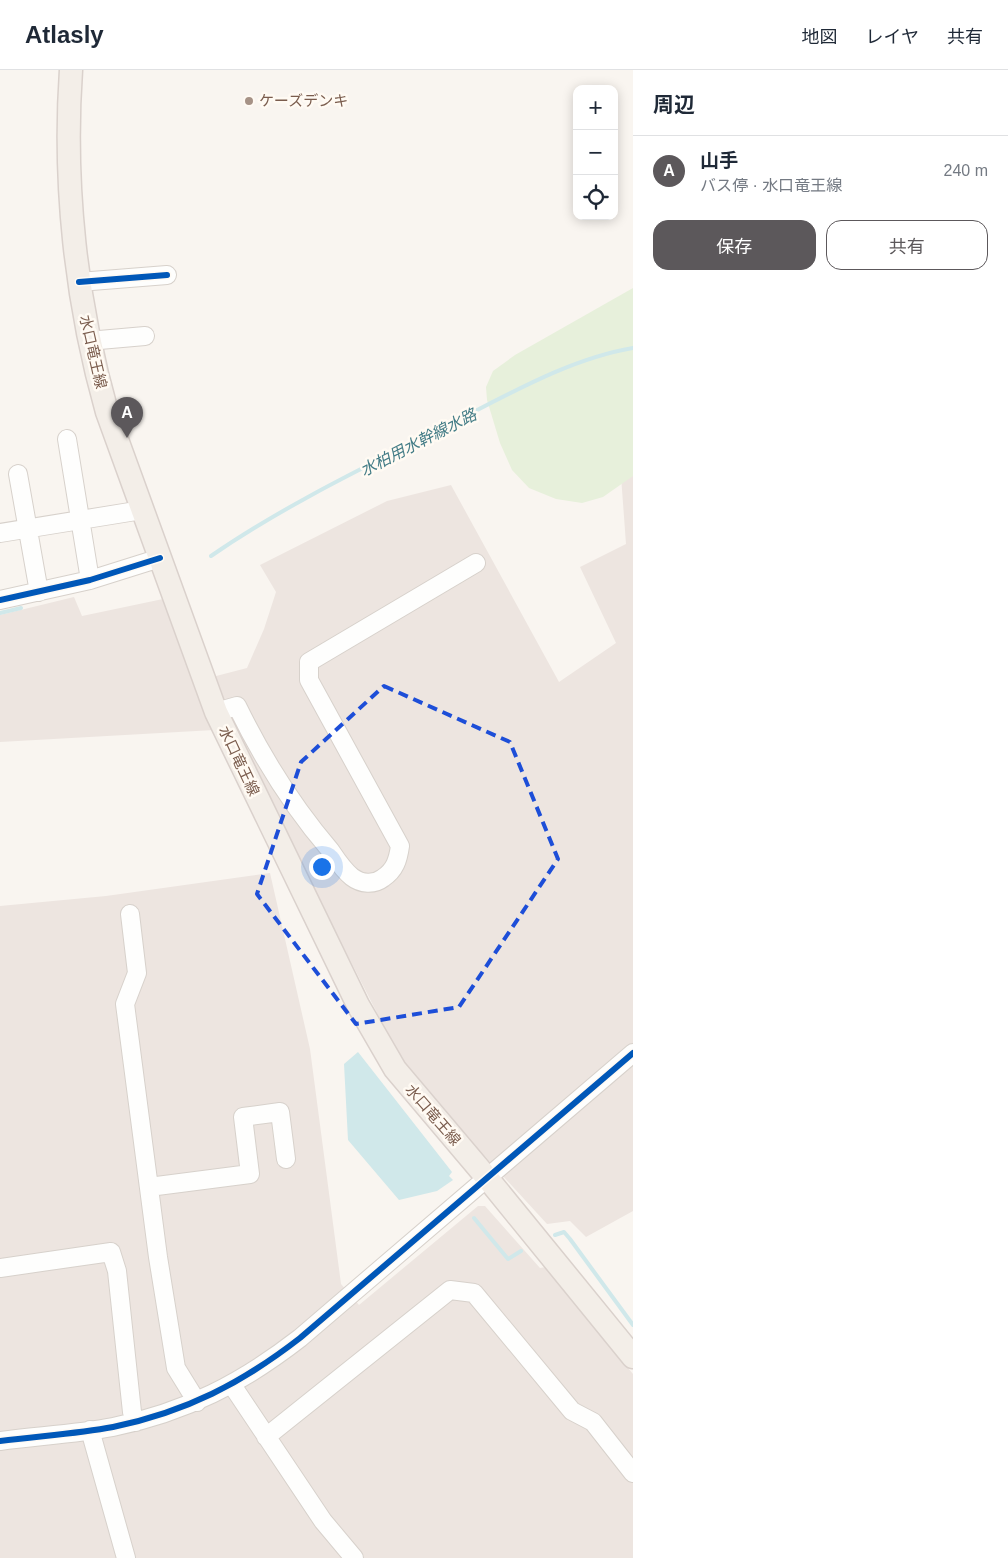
<!DOCTYPE html>
<html lang="ja">
<meta charset="utf-8">
<style>
body{margin:0;font-family:Helvetica,"Noto Sans JP",sans-serif;background:#f6f6f7;color:#1f2937}
.controls{position:absolute;right:15px;top:15px;display:grid;overflow:hidden;border-radius:10px;box-shadow:0 2px 12px #0003}
.controls button{width:45px;height:45px;display:grid;place-items:center;padding:0;border:0;border-bottom:1px solid #e0e1e3;background:#fff;color:#1f2937;font:25px sans-serif}
.you{position:absolute;left:321px;top:796px;width:18px;height:18px;margin:-12px;border:4px solid #fff;border-radius:50%;background:#1a73e8;box-shadow:0 0 0 8px #1a73e833}
.badge{display:grid;place-items:center;width:32px;height:32px;border-radius:50%;background:#5c585b;color:#fff;font-size:16px;font-weight:700}
.pin{position:absolute;translate:-50% -41px;filter:drop-shadow(0 1px 2px #0008)}
.pin::after{content:'';position:absolute;top:26px;width:18px;height:15px;background:inherit;clip-path:polygon(0 0,100% 0,50% 100%)}
.list{margin:0;padding:0;list-style:none}
h2{display:flex;justify-content:space-between;align-items:center;height:65px;margin:0;padding:0 20px;font-size:21px}
h2 small{font-size:16px;font-weight:400;color:#747a83}
.list li{display:grid;grid-template-columns:32px 1fr auto;gap:15px;align-items:center;box-sizing:border-box;height:70px;padding:0 20px;border-top:1px solid #e0e1e3}
.list b{display:block;font-size:19px;white-space:nowrap}
.list p{margin:0;font-size:16px;white-space:nowrap;color:#747a83}
.list em{font-size:16px;font-style:normal;color:#747a83}
.actions{display:flex;gap:10px;padding:15px 20px}
.actions a{flex:1;padding:11px 0;border:1px solid #5c585b;border-radius:15px;text-align:center;font-size:18px;color:#5c585b}
.actions .main{background:#5c585b;color:#fff}
.icon{flex:none;width:28px;height:28px;fill:none;stroke:currentColor;stroke-width:2;stroke-linecap:round;stroke-linejoin:round}
.map{position:relative;flex:none;width:633px;height:1488px;overflow:hidden}
header{display:flex;align-items:center;gap:30px;box-sizing:border-box;height:70px;padding:0 25px;background:#fff;border-bottom:1px solid #e0e1e3}
header strong{font-size:24px}
nav{display:flex;gap:28px;margin-inline-start:auto;font-size:18px}
main{display:flex}
aside{flex:1;background:#fff}
.map>svg:first-child{display:block}
.industrial{fill:#ede5e0}
.green{fill:#e7f0db}
.water{fill:#d0e8ea}
.lines{fill:none;stroke-linecap:round;stroke-linejoin:round}
.stream{stroke:#d0e8ea;stroke-width:4}
.minor-casing{stroke:#d7d1cb;stroke-width:20}
.major-casing{stroke:#dad1cc;stroke-width:25}
.minor{stroke:#fefefd;stroke-width:18}
.major{stroke:#f3eee8;stroke-width:22}
.cycleway-casing{stroke:#fffaf3;stroke-width:9}
.cycleway{stroke:#0057b8;stroke-width:6}
.marked{fill:none;stroke:#1d4ed8;stroke-width:4;stroke-dasharray:10 6;stroke-linejoin:round}
.poi-dot{fill:#a69286;stroke:#fffaf3;stroke-width:2}
.labels{text-anchor:middle;stroke-width:5;stroke-linejoin:round;paint-order:stroke}
.poi-label{font-size:15px;fill:#7a5c4d;stroke:#fffaf3;text-anchor:start}
.street-label{font-size:15px;fill:#7a5c4d;stroke:#fffaf3}
.water-label{font-size:16px;font-style:italic;fill:#437c86;stroke:#fffaf3}
</style>
<header>
<strong>Atlasly</strong>
<nav><a>地図</a><a>レイヤ</a><a>共有</a></nav>
</header>
<main>
<div class="map">
<svg width="633" height="1488" viewBox="0 0 633 1488">
<rect width="100%" height="100%" fill="#f9f5f0"/>
<path class="industrial" d="M633 332V1141L586 1167 570 1151 547 1154 481 1082 398 984 232 659 0 672V545L74 527 82 546 163 529 193 612 247 598 264 559 276 522 260 495 387 431 451 415 559 612 616 573 580 497 626 474 616 338Z
M270 803 310 979 341 1214 359 1235 478 1136H485L540 1198 546 1197 633 1304V1488H0V836L106 826Z"/>
<path class="green" d="M633 218V406L603 427 582 433 556 429 529 418 512 400 500 373 487 330 486 317 493 301 515 285Z"/>
<path class="water" d="M358 982 452 1102 449 1106 453 1110 437 1121 399 1130 348 1070 344 994Z"/>
<g class="lines">
<path class="stream" d="M211 486C285 435 367 396 448 355 506 326 568 289 633 278
M0 543 21 538
M474 1148 508 1189 521 1181
M555 1165 564 1162 570 1169 633 1255"/>
<defs>
<path id="minor" d="M79 212 167 205
M88 271 145 266
M67 369 90 510
M18 404 39 522
M0 463 142 440
M0 530 90 510 160 488
M216 642 237 636C262 687 293 737 330 780 336 789 343 800 352 807 361 814 374 815 383 808 395 800 398 790 400 776L309 610V592L476 493
M130 844 137 903 125 934 158 1187 176 1298 197 1332
M149 1117 250 1104 243 1047 280 1042 286 1089
M0 1198 111 1182 117 1201 132 1342 136 1352
M232 1315 323 1451 354 1488
M90 1360 126 1488
M266 1367 450 1220 474 1223 572 1341 593 1352 633 1403
M0 1371C37 1366 76 1364 113 1357 186 1342 242 1313 300 1268L633 983"/>
<path id="major" d="M71 0C63 114 76 233 107 342L216 642 358 935 395 999 488 1109 633 1287"/>
</defs>
<use href="#minor" class="minor-casing"/>
<use href="#major" class="major-casing"/>
<use href="#minor" class="minor"/>
<use href="#major" class="major"/>
<defs>
<path id="cycleway" d="M79 212 167 205
M0 530 90 510 160 488
M0 1371C37 1366 76 1364 113 1357 186 1342 242 1313 300 1268L633 983"/>
</defs>
<use href="#cycleway" class="cycleway-casing"/>
<use href="#cycleway" class="cycleway"/>
</g>
<path class="marked" d="M384 616 510 672 558 789 459 937 356 954 257 824 301 692Z"/>
<circle class="poi-dot" cx="249" cy="31" r="5"/>
<g class="labels">
<g class="poi-label">
<text x="259" y="36">ケーズデンキ</text>
</g>
<g class="street-label">
<text transform="translate(93 282) rotate(77)" y="5">水口竜王線</text>
<text transform="translate(239 691) rotate(65)" y="5">水口竜王線</text>
<text transform="translate(433 1045) rotate(49)" y="5">水口竜王線</text>
</g>
<g class="water-label">
<text transform="translate(418 372) rotate(-27)" y="6">水柏用水幹線水路</text>
</g>
</g>
</svg>
<div class="controls">
<button>+</button>
<button>−</button>
<button><svg class="icon" aria-label="locate" viewBox="0 0 24 24"><circle cx="12" cy="12" r="6"/><path d="M12 2v4M12 18v4M2 12h4M18 12h4"/></svg></button>
</div>
<div class="you"></div>
<div class="pin badge" style="left:127px;top:368px">A</div>
</div>
<aside>
<h2>周辺<small></small></h2>
<ul class="list">
<li><span class="badge">A</span><div><b>山手</b><p>バス停 · 水口竜王線</p></div><em>240 m</em></li>
</ul>
<div class="actions"><a class="main">保存</a><a>共有</a></div>
</aside>
</main>
